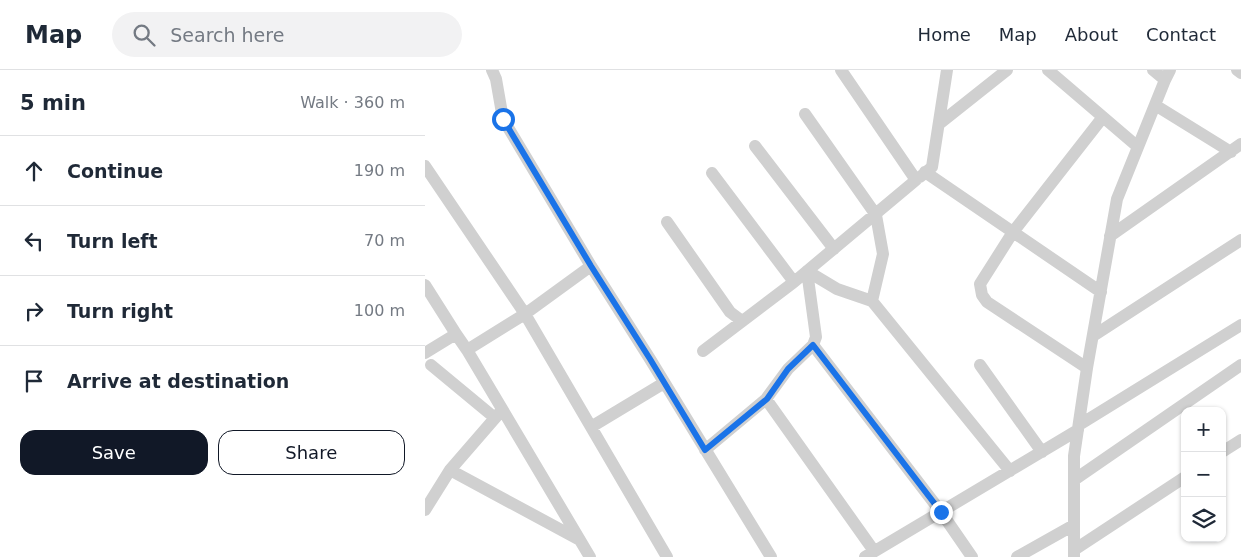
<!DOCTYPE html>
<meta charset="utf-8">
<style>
body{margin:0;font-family:"DejaVu Sans",sans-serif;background:#f2f2f3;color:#1f2937}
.controls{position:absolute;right:15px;bottom:15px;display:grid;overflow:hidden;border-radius:10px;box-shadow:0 1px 4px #0004}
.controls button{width:45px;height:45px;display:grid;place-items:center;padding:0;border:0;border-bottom:1px solid #e0e1e3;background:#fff;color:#1f2937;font:25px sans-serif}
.stop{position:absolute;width:15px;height:15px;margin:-11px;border:4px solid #1a73e8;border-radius:50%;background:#fff}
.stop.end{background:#1a73e8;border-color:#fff;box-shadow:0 1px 5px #0008}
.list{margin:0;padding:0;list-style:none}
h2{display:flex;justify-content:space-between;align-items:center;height:65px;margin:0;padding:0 20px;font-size:21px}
h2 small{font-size:16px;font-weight:400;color:#747a83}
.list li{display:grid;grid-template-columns:32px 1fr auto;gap:15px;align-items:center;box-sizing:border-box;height:70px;padding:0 20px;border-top:1px solid #e0e1e3}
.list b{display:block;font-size:19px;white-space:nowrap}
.list em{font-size:16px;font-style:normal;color:#747a83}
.actions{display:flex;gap:10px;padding:15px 20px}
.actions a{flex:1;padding:11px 0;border:1px solid #111827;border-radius:15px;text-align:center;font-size:18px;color:#111827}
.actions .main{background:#111827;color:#fff}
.icon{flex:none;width:28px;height:28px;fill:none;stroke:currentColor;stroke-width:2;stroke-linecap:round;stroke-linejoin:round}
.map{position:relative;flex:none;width:816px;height:487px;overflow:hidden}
header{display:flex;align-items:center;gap:30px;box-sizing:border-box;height:70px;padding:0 25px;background:#fff;border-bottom:1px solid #e0e1e3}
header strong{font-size:24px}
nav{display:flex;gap:28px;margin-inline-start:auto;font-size:18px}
.search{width:350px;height:45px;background:#f2f2f3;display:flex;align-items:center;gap:12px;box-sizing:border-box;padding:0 18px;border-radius:28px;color:#747a83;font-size:19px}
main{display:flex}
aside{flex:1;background:#fff}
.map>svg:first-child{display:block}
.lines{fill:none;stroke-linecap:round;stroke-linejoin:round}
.street{stroke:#d0d0d0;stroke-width:12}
.route{stroke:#1a73e8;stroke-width:6}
</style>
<header>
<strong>Map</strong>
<div class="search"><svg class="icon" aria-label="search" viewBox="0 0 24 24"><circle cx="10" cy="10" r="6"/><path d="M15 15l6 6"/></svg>Search here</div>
<nav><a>Home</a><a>Map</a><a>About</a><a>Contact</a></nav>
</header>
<main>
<aside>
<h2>5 min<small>Walk · 360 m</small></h2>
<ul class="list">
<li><svg class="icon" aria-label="ahead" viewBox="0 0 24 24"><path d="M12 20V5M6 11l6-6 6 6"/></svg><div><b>Continue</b></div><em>190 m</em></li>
<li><svg class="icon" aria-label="left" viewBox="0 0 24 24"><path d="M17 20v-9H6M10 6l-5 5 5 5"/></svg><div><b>Turn left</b></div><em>70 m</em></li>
<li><svg class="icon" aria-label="right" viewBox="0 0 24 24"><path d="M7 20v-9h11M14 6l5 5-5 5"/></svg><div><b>Turn right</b></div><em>100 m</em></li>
<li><svg class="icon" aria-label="arrive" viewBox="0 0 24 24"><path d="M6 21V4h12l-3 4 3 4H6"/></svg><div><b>Arrive at destination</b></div></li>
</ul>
<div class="actions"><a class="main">Save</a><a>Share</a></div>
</aside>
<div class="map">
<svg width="816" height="487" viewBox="0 0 816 487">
<rect width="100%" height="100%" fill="#fff"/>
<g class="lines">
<path class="street" d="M67 0 71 9 78 49 166 196
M623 0 713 77
M728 0 740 10
M812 0 816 3
M730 35 806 82
M380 44 451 145 458 184 447 231
M514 54 582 0
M330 76 409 179
M0 96 100 244 242 487
M500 102 676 222
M287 103 369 212
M495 107 507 97 522 0
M242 152 305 242 317 251
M685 166 816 74
M382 201 412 219 447 231 585 401
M0 215 31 264
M668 266 816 170
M388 275 516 442 547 487
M42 280 165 487
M278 281 369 212 491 110 416 0
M0 283 31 264 42 280 100 244 166 196 225 289 346 487
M6 295 70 348
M555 295 617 382
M662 298 562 232 557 225 555 214 588 162 678 47
M341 329 363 299 388 275 391 267 382 201
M654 355 816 255
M166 357 239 313
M280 380 341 329 449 481
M797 382 816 370
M25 400 153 469
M649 410 816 295
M0 440 25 400 77 340
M649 480 760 407
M440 487 653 360
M592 487 649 455
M649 487V386L662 298 689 146 692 129 740 10 745 0"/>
</g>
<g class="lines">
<path class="route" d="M78 49 166 196 225 289 280 380 342 329 363 299 388 275 516 442"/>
</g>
</svg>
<div class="controls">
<button>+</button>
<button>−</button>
<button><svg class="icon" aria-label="layers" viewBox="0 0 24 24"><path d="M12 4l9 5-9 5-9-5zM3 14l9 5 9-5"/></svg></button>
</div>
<div class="stop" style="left:78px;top:49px"></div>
<div class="stop end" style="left:516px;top:442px"></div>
</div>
</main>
